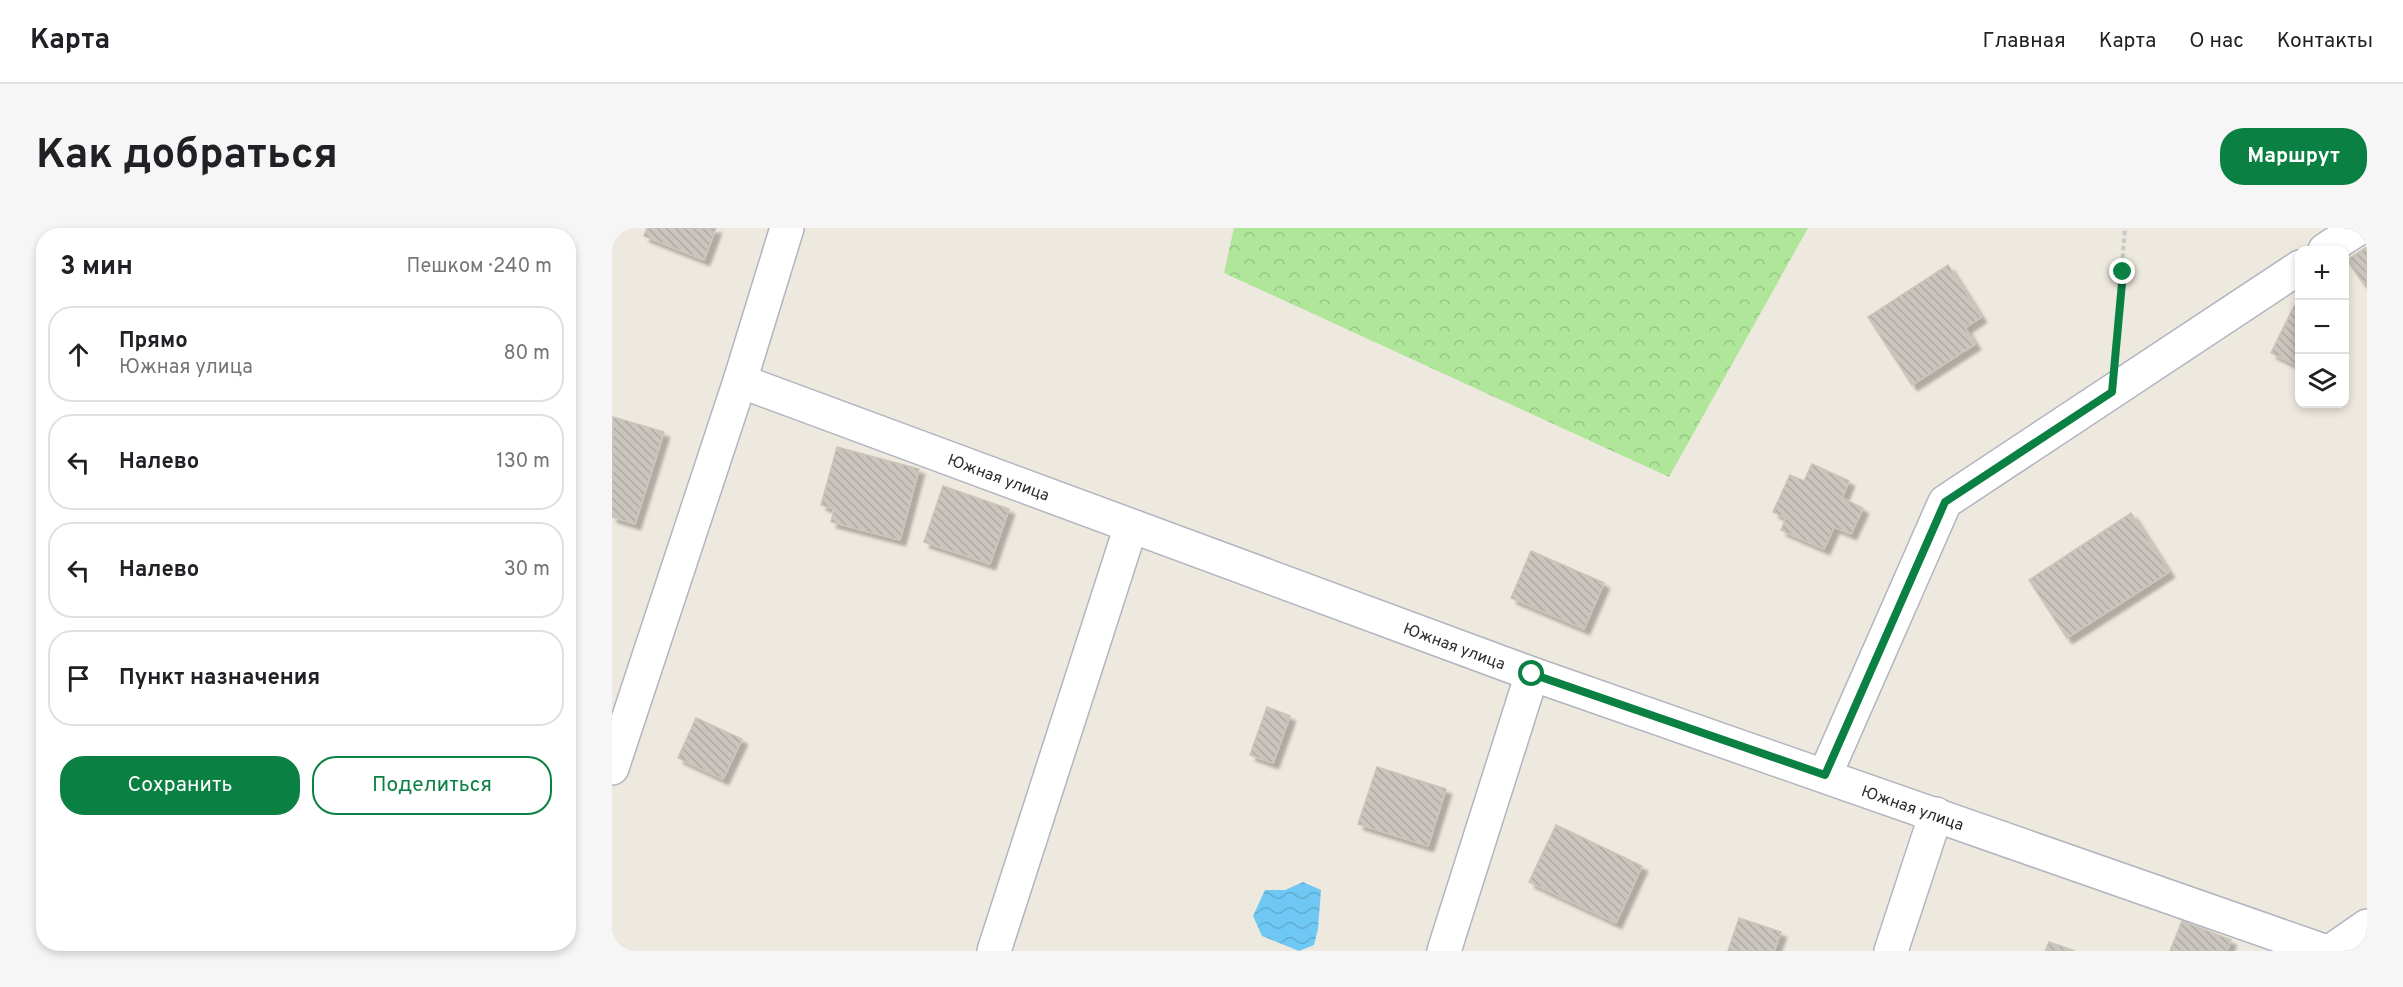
<!DOCTYPE html>
<html lang="ru">
<meta charset="utf-8">
<style>
body{margin:0;font-family:Overpass,sans-serif;background:#f6f6f6;color:#202124}
.controls{position:absolute;right:18px;top:18px;display:grid;overflow:hidden;border-radius:12px;box-shadow:0 3px 9px #0003}
.controls button{width:54px;height:54px;display:grid;place-items:center;padding:0;border:0;border-bottom:2px solid #e0e0e0;background:#fff;color:#202124;font:30px sans-serif}
.stop{position:absolute;width:18px;height:18px;margin:-14px;border:4px solid #0b8043;border-radius:50%;background:#fff}
.stop.end{background:#0b8043;border-color:#fff;box-shadow:0 2px 6px #0008}
.list{margin:0;padding:0;list-style:none}
h2{display:flex;justify-content:space-between;align-items:center;height:78px;margin:0;padding:0 24px;font-size:26px}
h2 small{font-size:20px;font-weight:400;color:#757577}
.list li{display:grid;grid-template-columns:39px 1fr auto;gap:18px;align-items:center;box-sizing:border-box;height:96px;margin:0 12px 12px;padding:0 12px;border:2px solid #e0e0e0;border-radius:24px}
.list b{display:block;font-size:22px;white-space:nowrap}
.list p{margin:0;font-size:20px;white-space:nowrap;color:#757577}
.list em{font-size:20px;font-style:normal;color:#757577}
.actions{display:flex;gap:12px;padding:18px 24px}
.actions a{flex:1;padding:14px 0;border:2px solid #0b8043;border-radius:24px;text-align:center;font-size:21px;color:#0b8043}
.actions .main{background:#0b8043;color:#fff}
.icon{flex:none;width:33px;height:33px;fill:none;stroke:currentColor;stroke-width:2;stroke-linecap:round;stroke-linejoin:round}
.map{position:relative;flex:none;width:1755px;height:723px;overflow:hidden;border-radius:24px}
header{display:flex;align-items:center;gap:36px;box-sizing:border-box;height:84px;padding:0 30px;background:#fff;border-bottom:2px solid #e0e0e0}
header strong{font-size:28px}
nav{display:flex;gap:33px;margin-inline-start:auto;font-size:21px}
.intro{display:flex;align-items:center;justify-content:space-between;box-sizing:border-box;height:144px;padding:0 36px}
h1{margin:0;font-size:42px}
.button{padding:15px 27px;border-radius:24px;background:#0b8043;color:#fff;font-size:21px;font-weight:700}
main{display:flex;gap:36px;padding:0 36px}
aside{flex:1;background:#fff;border-radius:24px;box-shadow:0 3px 9px #0003}
.map>svg:first-child{display:block}
.forest{fill:url(#forest-crowns)}
.water{fill:url(#water-waves)}
.building{fill:url(#building-back-hatch);stroke:#cac5b8;stroke-width:1.5;filter:url(#shadow)}
.lines{fill:none;stroke-linecap:round;stroke-linejoin:round}
.minor-casing{stroke:#b2b4c0;stroke-width:36}
.path{stroke:#c8c8c8;stroke-width:4;stroke-dasharray:4.5 3;stroke-linecap:butt}
.minor{stroke:#fff;stroke-width:33}
.route{stroke:#0b8043;stroke-width:8}
.labels{text-anchor:middle;stroke-width:6;stroke-linejoin:round;paint-order:stroke}
.street-label{font-size:16px;fill:#2c2c2c;stroke:#fff}
</style>
<header>
<strong>Карта</strong>
<nav><a>Главная</a><a>Карта</a><a>О нас</a><a>Контакты</a></nav>
</header>
<div class="intro"><h1>Как добраться</h1><a class="button">Маршрут</a></div>
<main>
<aside>
<h2>3 мин<small>Пешком · 240 m</small></h2>
<ul class="list">
<li><svg class="icon" aria-label="ahead" viewBox="0 0 24 24"><path d="M12 20V5M6 11l6-6 6 6"/></svg><div><b>Прямо</b><p>Южная улица</p></div><em>80 m</em></li>
<li><svg class="icon" aria-label="left" viewBox="0 0 24 24"><path d="M17 20v-9H6M10 6l-5 5 5 5"/></svg><div><b>Налево</b></div><em>130 m</em></li>
<li><svg class="icon" aria-label="left" viewBox="0 0 24 24"><path d="M17 20v-9H6M10 6l-5 5 5 5"/></svg><div><b>Налево</b></div><em>30 m</em></li>
<li><svg class="icon" aria-label="arrive" viewBox="0 0 24 24"><path d="M6 21V4h12l-3 4 3 4H6"/></svg><div><b>Пункт назначения</b></div></li>
</ul>
<div class="actions"><a class="main">Сохранить</a><a>Поделиться</a></div>
</aside>
<div class="map">
<svg width="1755" height="723" viewBox="0 0 1755 723">
<defs>
<pattern id="forest-crowns" width="20" height="18" patternUnits="userSpaceOnUse" patternTransform="scale(1.5)"><rect width="20" height="18" fill="#afe69a"/><path d="M2 6a3 3 0 1 1 6 0M12 15a3 3 0 1 1 6 0" fill="none" stroke="#97c585"/></pattern>
<pattern id="water-waves" width="16" height="10" patternUnits="userSpaceOnUse" patternTransform="scale(1.5)"><rect width="16" height="10" fill="#6fc8f3"/><path d="M0 5q4-4 8 0t8 0" fill="none" stroke="#60acd0"/></pattern>
<pattern id="building-back-hatch" width="6" height="6" patternUnits="userSpaceOnUse" patternTransform="scale(1.5)"><rect width="6" height="6" fill="#cac5be"/><path d="M-1 5l2 2M0 0l6 6M5-1l2 2" fill="none" stroke="#aea9a3"/></pattern>
<filter id="shadow"><feDropShadow dx="5.5" dy="5.5" stdDeviation="1.5" flood-color="#0004"/></filter>
</defs>
<rect width="100%" height="100%" fill="#eee9df"/>
<path class="forest" d="M622 0H1196L1057 249 612 45Z"/>
<path class="water" d="M691 654 709 662 706 701 702 717 687 723 650 708 641 688 653 662H673Z"/>
<path class="building" d="M35 0H104L92 32 32 8Z
M1755 19V58L1754 59 1735 32Z
M1336 37 1369 89 1353 100 1363 116 1300 157 1256 89Z
M1682 78 1688 81V139L1659 125Z
M1 189 52 204 23 296 0 289Z
M225 219 307 241 288 312 219 294 222 281 209 277Z
M1200 236 1237 253 1230 270 1251 280 1239 306 1222 299 1212 321 1169 302 1174 290 1161 284 1178 247 1192 253Z
M331 258 397 281 378 336 312 314Z
M1519 285 1557 344 1455 410 1417 352Z
M919 323 992 355 972 401 899 370Z
M655 479 678 488 661 535 638 527Z
M84 490 130 511 111 551 66 530Z
M765 539 834 561 816 618 746 596Z
M944 597 1030 638 1004 695 917 654Z
M1127 690 1169 704 1162 723H1116Z
M1570 693 1619 712 1615 723H1558Z
M1437 714 1463 723H1433Z"/>
<g class="lines">
<defs>
<g id="minor">
<path d="M1713 22 1747 0"/>
<path id="s1" d="M128 153 920 446 1712 723"/>
<path d="M0 540 128 153 175 0"/>
<path d="M1213 547 1333 274 1688 39"/>
<path d="M382 723 519 298"/>
<path d="M832 723 920 446"/>
<path d="M1279 723 1324 586"/>
<path d="M1719 723 1755 698"/>
</g>
</defs>
<use href="#minor" class="minor-casing"/>
<path class="path" d="M1503 127 1513 0"/>
<use href="#minor" class="minor"/>
</g>
<g class="lines">
<path class="route" d="M920 446 1213 547 1333 274 1500 164 1511 44"/>
</g>
<g class="labels">
<g class="street-label">
<text dy="6" stroke="none"><textPath href="#s1" startOffset="276">Южная улица</textPath></text>
<text dy="6" stroke="none"><textPath href="#s1" startOffset="762">Южная улица</textPath></text>
<text dy="6" stroke="none"><textPath href="#s1" startOffset="1248">Южная улица</textPath></text>
</g>
</g>
</svg>
<div class="controls">
<button>+</button>
<button>−</button>
<button><svg class="icon" aria-label="layers" viewBox="0 0 24 24"><path d="M12 4l9 5-9 5-9-5zM3 14l9 5 9-5"/></svg></button>
</div>
<div class="stop" style="left:920px;top:446px"></div>
<div class="stop end" style="left:1511px;top:44px"></div>
</div>
</main>
